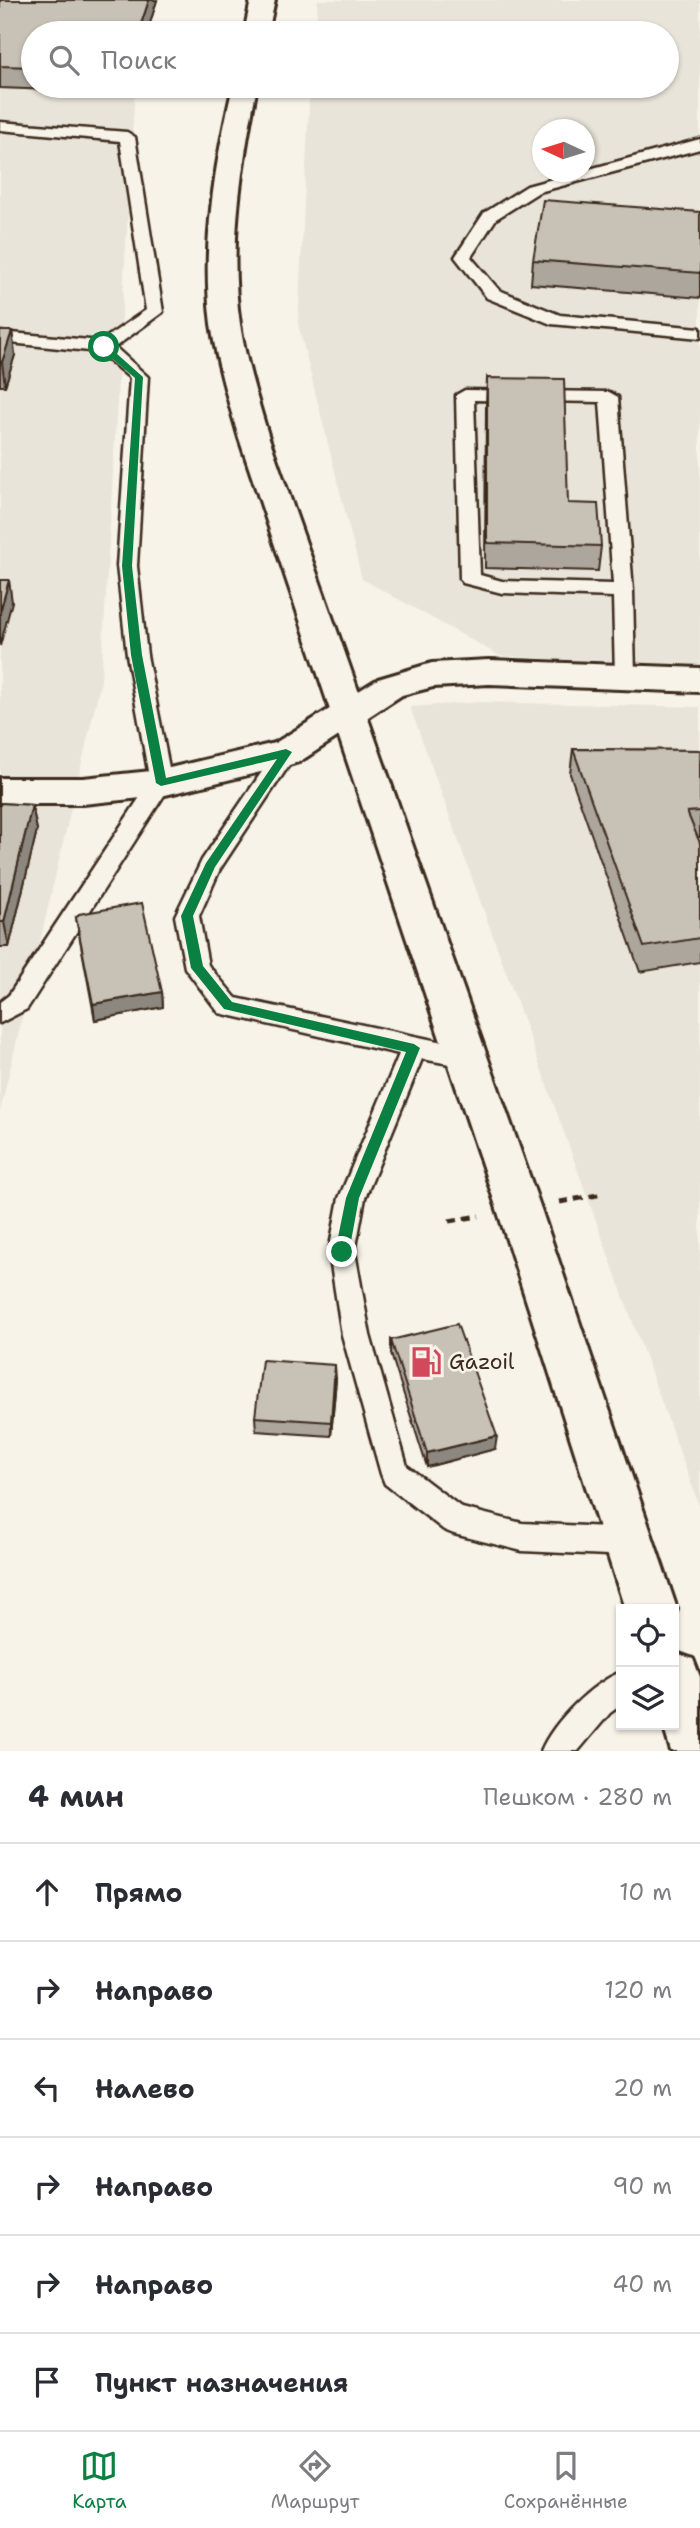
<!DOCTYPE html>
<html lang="ru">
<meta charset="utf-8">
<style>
body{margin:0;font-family:"Shantell Sans",sans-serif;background:#f2f2f3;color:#2b2b33}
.controls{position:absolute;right:21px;bottom:21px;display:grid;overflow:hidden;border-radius:0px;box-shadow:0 2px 5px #0004}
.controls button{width:63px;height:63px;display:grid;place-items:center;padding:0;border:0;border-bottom:2px solid #e1e1e2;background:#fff;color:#2b2b33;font:35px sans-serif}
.compass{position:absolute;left:532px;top:119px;width:63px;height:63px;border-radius:50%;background:#fff;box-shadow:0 2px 5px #0004;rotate:274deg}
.stop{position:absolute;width:21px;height:21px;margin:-16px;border:5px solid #0b8043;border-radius:50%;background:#fff}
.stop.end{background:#0b8043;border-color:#fff;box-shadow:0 2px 7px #0008}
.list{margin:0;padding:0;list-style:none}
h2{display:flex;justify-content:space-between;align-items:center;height:91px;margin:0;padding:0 28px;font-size:30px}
h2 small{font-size:23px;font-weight:400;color:#7c7c81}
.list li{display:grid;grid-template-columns:46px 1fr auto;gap:21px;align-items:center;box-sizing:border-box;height:98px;padding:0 28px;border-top:2px solid #e1e1e2}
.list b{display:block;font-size:26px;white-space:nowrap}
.list em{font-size:23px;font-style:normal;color:#7c7c81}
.icon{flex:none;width:38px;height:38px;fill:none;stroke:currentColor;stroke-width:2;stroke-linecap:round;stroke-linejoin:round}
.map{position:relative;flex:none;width:700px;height:1751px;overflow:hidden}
.search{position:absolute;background:#fff;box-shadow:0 2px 5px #0004;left:21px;right:21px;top:21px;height:77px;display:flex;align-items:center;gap:18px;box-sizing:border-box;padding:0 24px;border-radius:38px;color:#7c7c81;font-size:26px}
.sheet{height:679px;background:#fff}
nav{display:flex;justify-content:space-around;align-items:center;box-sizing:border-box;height:98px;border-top:2px solid #e1e1e2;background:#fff;font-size:19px;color:#7c7c81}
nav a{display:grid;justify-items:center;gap:4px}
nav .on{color:#0b8043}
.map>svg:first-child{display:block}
.built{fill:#e9e4d9;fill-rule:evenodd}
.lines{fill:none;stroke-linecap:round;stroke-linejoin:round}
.service-casing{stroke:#3b2a1e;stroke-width:5}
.minor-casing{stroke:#3b2a1e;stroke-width:6}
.primary-casing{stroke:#3b2a1e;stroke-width:6}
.path{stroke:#3b2a1e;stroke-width:5;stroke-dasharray:9 6;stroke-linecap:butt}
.service{fill:#f7f3e8;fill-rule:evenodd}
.minor{fill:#f7f3e8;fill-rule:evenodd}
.primary{fill:#f7f3e8;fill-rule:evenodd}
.wall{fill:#aca69d;stroke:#3b2a1e;stroke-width:2}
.shaded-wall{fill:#8c877f;stroke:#3b2a1e;stroke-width:2}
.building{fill:#c8c1b6;stroke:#3b2a1e;stroke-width:2}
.route{fill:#0b8043}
.labels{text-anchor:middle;stroke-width:5;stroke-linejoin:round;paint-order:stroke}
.near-poi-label{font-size:21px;fill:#3b2a1e;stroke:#f7f3e8;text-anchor:start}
</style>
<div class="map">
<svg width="700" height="1751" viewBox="0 0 700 1751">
<rect width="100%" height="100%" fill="#f7f3e8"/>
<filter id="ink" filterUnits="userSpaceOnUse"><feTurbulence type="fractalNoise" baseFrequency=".0143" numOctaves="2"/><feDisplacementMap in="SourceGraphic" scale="14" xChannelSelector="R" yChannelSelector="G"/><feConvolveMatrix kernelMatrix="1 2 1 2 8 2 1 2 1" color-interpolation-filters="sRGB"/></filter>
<g filter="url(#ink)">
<path class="built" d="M0 0 33 33V86H135L101 681 0 1112Z
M318 0H700V668L500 656 362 579 298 324 310 86H667V33H315ZM542 130H584V172H542Z
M481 702 700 707V1508L410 707Z"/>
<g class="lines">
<defs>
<path id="service" d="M0 122 127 132 135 137 163 312 115 347 148 377 137 566 147 655 172 783 27 1009 0 1023V1002L9 995 150 782 127 655 117 566 130 378 99 352 0 342V332L101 341 146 310 120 141 0 130Z
M700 139V149L539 192 496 219 471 257 499 290 560 315 700 328V338L551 324 487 298 455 257 484 213 527 186Z
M465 390 609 392 618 397 633 591 635 676 632 681 625 683 615 676 613 597 502 593 463 583 460 579 456 395ZM474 400 600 402 613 584 502 581 480 575Z
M286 746 294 748 297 753 220 869 199 916 208 965 236 998 466 1047 475 1050 478 1057 475 1064 466 1067 422 1059 365 1198 355 1252 370 1335 407 1466 462 1508 522 1523 629 1528 639 1532 644 1542 639 1552 629 1556 522 1551 454 1534 444 1530 385 1484 381 1474 342 1335 329 1252 339 1198 399 1054 219 1013 185 968 175 916 202 860 278 748Z
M621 1672V1705L610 1713 578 1751H541C553 1722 592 1683 621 1672Z"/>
<path id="minor" d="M489 660 700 668V692L489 684 433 687 402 695 299 762 286 766 161 796 83 804H0V778H83L161 770 275 743 378 679 432 663Z"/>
<path id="primary" d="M251 0H275L268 33H244Z
M233 86H257C242 164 228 245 240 324 246 363 258 401 269 438L541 1209 677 1609 674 1616V1609H625L497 1209 239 438C228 400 217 363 211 324 201 245 215 163 233 86Z
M674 1652 693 1659 700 1677V1751H671L663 1725H674Z"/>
</defs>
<use href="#service" class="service-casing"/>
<use href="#minor" class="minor-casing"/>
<use href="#primary" class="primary-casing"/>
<path class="path" d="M560 1202 603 1194
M449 1221 479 1216"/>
<use href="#service" class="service"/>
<use href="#minor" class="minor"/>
<use href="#primary" class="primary"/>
</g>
<path class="wall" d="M0 0H157L147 33H33V86H131L129 93 0 88Z
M700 212V298L531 284 533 260Z
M0 331H12L15 355 5 386H0Z
M487 378 568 503 601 546 598 571 485 568 486 403Z
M573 749 700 750V837H697L700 843V962L640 972 570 774Z
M0 803 32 805 37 830 9 947H0Z
M76 918 162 992 163 1007 95 1020Z
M391 1340 495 1449 427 1467 391 1354Z
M336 1379 331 1436 256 1431 255 1417Z"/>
<path class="shaded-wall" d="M149 0H157L147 33H138Z
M12 331 15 355 5 386 2 362Z
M9 580 12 602 0 646V612Z
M32 805 37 830 9 947 4 922Z
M162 992 163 1007 95 1020 93 1004Z
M335 1365 336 1379 331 1436V1422Z
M497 1436 495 1449 427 1467V1453Z"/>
<path class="building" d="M0 0H149L138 33H33V67L0 66Z
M543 200 700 212V273L533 260Z
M0 331H12L2 362H0Z
M487 378 564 379 568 503 598 504 601 546 487 543Z
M0 580H9L0 612Z
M573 749 700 750V811L687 812 700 843V938L644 947Z
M0 803 32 805 4 922H0Z
M142 903 162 992 93 1004 76 918 79 914Z
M457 1324 497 1436 427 1453 391 1340Z
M262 1360 335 1365 331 1422 255 1417Z"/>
</g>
<path class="route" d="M101 345H107L143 377 132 566 142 655 166 778 286 749 292 752 215 867 193 916 203 966 232 1002 414 1044 420 1048 359 1198 349 1252 342 1258 335 1252 346 1198 406 1052 224 1009 191 968 181 916 206 863 277 759 161 786 156 783 131 655 122 566 135 378 101 349Z"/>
<defs>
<symbol id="fuel-bare" viewBox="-9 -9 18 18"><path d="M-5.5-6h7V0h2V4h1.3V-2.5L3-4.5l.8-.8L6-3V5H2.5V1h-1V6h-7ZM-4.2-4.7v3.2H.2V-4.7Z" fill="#d1495b" stroke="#f7f3e8" stroke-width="2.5" paint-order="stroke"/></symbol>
</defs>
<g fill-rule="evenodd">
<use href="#fuel-bare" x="404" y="1340" width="44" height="44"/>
</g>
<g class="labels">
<g class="near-poi-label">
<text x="449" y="1369">Gazoil</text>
</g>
</g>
</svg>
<div class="controls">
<button><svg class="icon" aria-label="locate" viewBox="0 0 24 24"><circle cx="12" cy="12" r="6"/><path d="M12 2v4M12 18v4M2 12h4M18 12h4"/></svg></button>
<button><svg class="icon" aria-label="layers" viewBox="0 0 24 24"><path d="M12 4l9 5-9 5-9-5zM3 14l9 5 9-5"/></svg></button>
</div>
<svg class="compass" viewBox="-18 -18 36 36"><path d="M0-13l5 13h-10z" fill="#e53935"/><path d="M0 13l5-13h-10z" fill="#7c7c81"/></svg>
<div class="stop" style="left:104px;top:347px"></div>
<div class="stop end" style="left:342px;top:1252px"></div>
<div class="search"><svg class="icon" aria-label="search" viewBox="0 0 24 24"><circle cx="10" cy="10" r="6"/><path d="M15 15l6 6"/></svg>Поиск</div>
</div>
<section class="sheet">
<h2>4 мин<small>Пешком · 280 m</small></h2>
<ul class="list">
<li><svg class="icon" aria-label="ahead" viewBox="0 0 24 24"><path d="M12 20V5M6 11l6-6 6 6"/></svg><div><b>Прямо</b></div><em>10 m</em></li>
<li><svg class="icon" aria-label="right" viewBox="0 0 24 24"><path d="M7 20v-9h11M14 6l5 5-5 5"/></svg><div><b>Направо</b></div><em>120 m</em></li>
<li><svg class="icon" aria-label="left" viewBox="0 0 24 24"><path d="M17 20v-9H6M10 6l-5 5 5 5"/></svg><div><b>Налево</b></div><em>20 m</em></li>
<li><svg class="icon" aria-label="right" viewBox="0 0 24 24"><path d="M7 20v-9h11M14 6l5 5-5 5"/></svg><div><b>Направо</b></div><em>90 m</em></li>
<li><svg class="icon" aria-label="right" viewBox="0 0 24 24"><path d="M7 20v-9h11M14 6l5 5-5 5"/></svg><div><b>Направо</b></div><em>40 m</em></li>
<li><svg class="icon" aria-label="arrive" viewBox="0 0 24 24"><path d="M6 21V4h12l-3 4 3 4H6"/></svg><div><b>Пункт назначения</b></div></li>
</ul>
</section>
<nav>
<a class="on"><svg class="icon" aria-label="map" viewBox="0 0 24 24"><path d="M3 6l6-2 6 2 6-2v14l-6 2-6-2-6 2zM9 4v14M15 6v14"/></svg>Карта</a>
<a><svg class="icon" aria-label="directions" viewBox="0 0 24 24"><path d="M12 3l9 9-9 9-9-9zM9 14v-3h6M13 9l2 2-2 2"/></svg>Маршрут</a>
<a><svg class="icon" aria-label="saved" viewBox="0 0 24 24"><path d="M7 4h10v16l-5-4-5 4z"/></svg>Сохранённые</a>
</nav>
